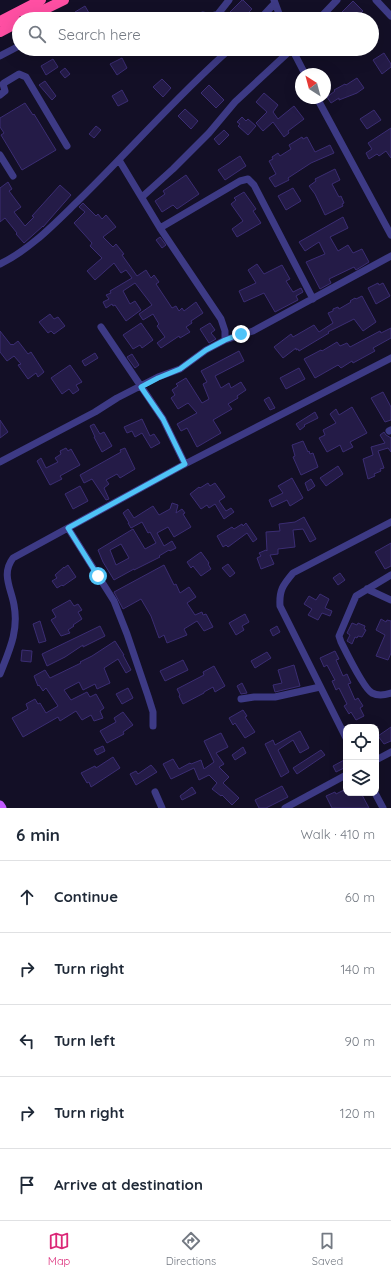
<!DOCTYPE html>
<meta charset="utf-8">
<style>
body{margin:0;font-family:Quicksand,sans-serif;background:#f6f6f7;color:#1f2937}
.controls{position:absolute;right:12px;bottom:12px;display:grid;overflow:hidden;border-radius:8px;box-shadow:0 4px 16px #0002}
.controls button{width:36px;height:36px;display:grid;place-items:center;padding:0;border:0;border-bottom:1px solid #e0e1e3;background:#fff;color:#1f2937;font:20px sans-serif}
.compass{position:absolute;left:295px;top:68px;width:36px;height:36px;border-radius:50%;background:#fff;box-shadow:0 4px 16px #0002;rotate:324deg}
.stop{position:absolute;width:12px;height:12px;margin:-9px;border:3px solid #4fc3f7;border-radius:50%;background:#fff}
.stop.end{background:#4fc3f7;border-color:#fff;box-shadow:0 1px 4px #0008}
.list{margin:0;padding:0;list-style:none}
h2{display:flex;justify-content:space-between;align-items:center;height:52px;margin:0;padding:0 16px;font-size:17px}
h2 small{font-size:13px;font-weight:400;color:#747a83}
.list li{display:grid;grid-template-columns:26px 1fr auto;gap:12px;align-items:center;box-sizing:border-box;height:72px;padding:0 16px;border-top:1px solid #e0e1e3}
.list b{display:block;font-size:15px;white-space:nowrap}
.list em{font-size:13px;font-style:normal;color:#747a83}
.icon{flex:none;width:22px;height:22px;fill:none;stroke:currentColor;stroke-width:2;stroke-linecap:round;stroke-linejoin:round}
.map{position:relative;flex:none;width:391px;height:808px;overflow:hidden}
.search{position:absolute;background:#fff;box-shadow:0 4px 16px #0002;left:12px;right:12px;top:12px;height:44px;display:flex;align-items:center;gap:10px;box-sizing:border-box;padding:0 14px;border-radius:22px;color:#747a83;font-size:15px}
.sheet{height:412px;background:#fff}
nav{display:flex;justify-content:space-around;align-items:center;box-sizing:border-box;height:56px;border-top:1px solid #e0e1e3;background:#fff;font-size:11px;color:#747a83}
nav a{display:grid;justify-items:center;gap:2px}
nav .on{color:#db2777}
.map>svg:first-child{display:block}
.building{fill:#241b47;stroke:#3b2d73;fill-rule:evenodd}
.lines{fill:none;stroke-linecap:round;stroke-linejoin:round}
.minor{stroke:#3d3a85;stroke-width:7}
.major{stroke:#c25bff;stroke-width:9}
.highway{stroke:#ff4fa3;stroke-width:10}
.route{stroke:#4fc3f7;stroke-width:5}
</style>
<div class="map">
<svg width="391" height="808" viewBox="0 0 391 808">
<rect width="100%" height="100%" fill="#130f26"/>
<path class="building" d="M242 0H243L252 9 242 19H223Z
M353 1 363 11 355 19H335Z
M85 6 89 13 79 19 75 12Z
M384 53 391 64V67L382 74 373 60Z
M122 58 127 68 117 75 110 64Z
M53 59 58 67 46 75 41 66Z
M65 68 70 74 65 78 60 72Z
M357 78 364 88 357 93 339 100V98L331 103 327 97 335 91 334 90 345 84 346 85Z
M162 79 171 88 163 97 153 87Z
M45 81 56 96 52 100 39 85Z
M209 85 224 100 216 108 201 93Z
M122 90 128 101 118 106 112 96Z
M264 93 278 105 273 112 278 119 294 106 304 119 288 131 289 133 284 137 273 122 263 131 256 123 267 112 256 102Z
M25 103 33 115 34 114 56 150 22 170 1 135 4 133 0 127V118Z
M185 109 198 121 191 129 178 116Z
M374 110 381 120 367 129 360 119Z
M242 117 246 121 248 119 256 126 248 135 238 126 240 124 237 122Z
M96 126 101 130 94 138 89 134Z
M391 128V158L386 151 379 156 377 154 369 159 366 153 372 149 368 143Z
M224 130 229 135 219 145 214 139Z
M302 137 303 139 307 137 315 152 330 145 334 153 311 163 288 178 289 180 275 187 269 178 276 174 269 161 273 159 272 157 278 153 280 156 291 149 289 145Z
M240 156 246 166 225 180 218 170Z
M335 169 340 180 332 184 339 197 341 196 344 203 342 204 343 206 325 215 315 194 309 186 316 181 315 179Z
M186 175 199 194 177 209 173 205 162 212 155 201 165 194 163 191Z
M8 182 12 189 9 191 21 207 14 212 25 226 34 217 32 216 60 185 71 195 43 227V226L24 243 16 234 17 233 5 218 0 222V188Z
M293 188 301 201 286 210 278 196Z
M244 192 256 209 253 211 261 223 237 237 232 229 243 221 231 204 236 200 234 198Z
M83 203 96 216 98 214 102 219 106 215 116 227 103 237 113 247 116 244 124 254 122 255 137 276 146 270 151 278 154 275 159 282 156 284 172 308 176 306 179 311 182 308 184 311 196 302 203 313 191 321 192 323 186 327 190 332 180 338 179 336 161 348 157 343 165 337 157 326 159 324 153 314 143 320 139 314 152 305 135 283 123 291 130 304 135 301 141 310 126 321 115 305 113 306 112 304 106 308 103 302 109 299 106 295 111 293 110 291 132 278 126 270 121 273 114 263 95 280 87 271 102 258 90 246 92 243 74 223 85 212 79 207Z
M343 217 348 228 330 237 338 251 348 245 353 253 362 249 369 262 356 270 354 267 329 279 331 283 320 289 306 262 325 254 319 242 305 251 299 242Z
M160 237 166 245 162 248 156 240Z
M257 264 264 274 282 265 290 279 286 281 293 292 301 288 303 292 296 296 298 300 275 312 264 293 244 302 239 291 256 283 248 270Z
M378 283 379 285 383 283 390 296 376 304 368 288Z
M362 296 376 322 363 331 354 319 328 332 329 333 299 351 298 349 296 350V348L283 358 274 347 291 334 293 337 314 325 319 332 333 323 328 313 333 311V309L338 307 339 309 351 302 350 301 355 298 356 299Z
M50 314 54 319 58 317 65 326 54 334 51 331 48 333 39 322Z
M141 323 153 340 142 348 140 345 133 349 123 335Z
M210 323 215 330 211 333 216 339 209 343 200 329Z
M391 328V338L373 348 375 351 353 363 352 361 341 368 338 365 315 378 304 359 321 350 322 351 337 342 340 346 347 343 350 347 380 331 381 333Z
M0 331 11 345 12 344 13 345 18 341 28 354 31 352 44 372 38 377 36 373 28 379 18 365 21 364 14 356 7 361 0 352Z
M239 351 244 361 215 376 221 388 229 383 231 388 241 382 246 390 237 396 238 398 228 404 232 409 213 420 221 433 197 447 187 428 181 431 177 424 197 413 188 403 178 409 171 398 175 395 172 390 178 386 176 384 186 378 202 403 209 399 203 384 207 382 201 371Z
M95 353 98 358 85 366 82 361Z
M132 354 139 365 135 368 127 357Z
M70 365 82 382 76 385 79 390 73 394 69 389 62 394 51 378Z
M299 368 305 379 286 389 280 378Z
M383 392 391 407V420L385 422 371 398Z
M269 397 275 408 270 410 264 400Z
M352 407 367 433 350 442 353 447 343 452 340 445 327 452 319 438 325 435 323 430 336 423 330 414 336 409 339 415Z
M315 412 318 418 304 425 305 426 300 430 296 424Z
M142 419 150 436 154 434 160 443 151 448 142 433 135 437 132 431 127 433 124 427Z
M0 420 8 432 0 438Z
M94 424 100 434 104 432 112 446 102 452 94 437H95L90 426Z
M384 432 386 435 391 438V452L388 448 378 451 384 468 380 469 381 471 374 474 375 476 368 479 363 459 373 455 371 447 385 443 380 435Z
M303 441 308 452 309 451 310 454 313 453 318 467 301 475 293 457 295 456 292 445Z
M66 448 68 451 71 449 80 465 60 476 62 479 50 485 37 461 41 458 46 468 58 462 55 458 61 454 60 451Z
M125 448 135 469 120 478 117 474 106 480 109 484 104 488 109 499 106 500 92 479 84 483 80 475 121 452 120 450Z
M338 466 343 474 326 486 320 478Z
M292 478 303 498 290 506 287 500 272 507 269 500 283 493 278 486Z
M311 479 315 486 308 491 305 483Z
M208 483 210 486 215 483 225 497 219 501 226 511 231 508 234 512 224 519 215 504 209 508 207 505 201 509 190 494 199 487 200 488Z
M80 486 88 501 73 509 65 494Z
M172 503 178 505 176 513 182 509 185 513 183 514 191 527 174 537 168 527 157 533 164 546 172 541 176 548 170 551 169 550 159 556 160 557 134 570V569L114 580 103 562 98 550 133 529 145 549 156 543 150 532 148 533 142 522 131 528 128 523H129L123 513 128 509 134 518 153 506 159 515 170 509ZM121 544 129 558 116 565 110 550Z
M304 517 316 539 310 542 303 529 293 530 295 547 278 549V554L270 555 274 564 261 569 257 558 261 556 259 553 266 550 267 551 266 532 280 531 279 524 295 522Z
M246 523 257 539 253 542 247 533 228 547 226 545 223 547 217 536 232 527 234 529 242 524 243 526Z
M391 543V566L385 569 375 552Z
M201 552 209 563 208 564 211 569 201 576 193 566 191 568 187 562Z
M228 564 235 573 230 577 222 568Z
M68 565 76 577 63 586 62 585 57 588 52 581 57 578 55 575 64 567V568Z
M164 565 174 585 176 584 180 593 189 587 196 597 187 603 195 615 202 612 203 615 206 614 213 627 204 631 197 621 184 629 187 635 167 643 164 635 159 638 151 616 141 599 123 609 114 592Z
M340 573 345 580 338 585 333 578Z
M320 594 329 599 325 608 332 611 330 616 322 613 318 620 308 615 312 609 304 604 309 596 316 600Z
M70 600 74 606 78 604 82 610 78 612 82 619 73 625 74 626 68 630 70 633 61 636 51 620 56 617 52 610Z
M245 614 249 622 242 626 244 630 236 635 229 623Z
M381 619 386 622 387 620 391 621V653L388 660 376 656 385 635 376 630Z
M40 621 46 641 39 643 33 624Z
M352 623 357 625 358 623 365 626 364 629 366 630 362 637 358 636 357 638 355 637 352 644 347 641 350 635 347 633Z
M100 626 105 636 83 647V645L65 657 47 666 42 654Z
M277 626 280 632 273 636 270 630Z
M115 641 124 655H123L131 670 126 673 118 659 104 668 110 683 97 689 95 684 83 690 79 682 64 690 71 700 87 692 90 697 96 694 104 708 100 711 103 718 94 721 91 715 82 720 76 711 60 721 58 717 23 737 12 718 28 709 26 704 35 699 38 704 40 703 46 713 58 706 46 688 43 691 39 685 38 686 34 676 45 670 50 678 81 663 80 662 92 656Z
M22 650 32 651 31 662 21 661Z
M335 651 339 659 336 660 343 676 347 674 351 683 348 684 355 700 358 698 363 706 360 708 364 716 356 720 351 712 349 714 344 706 347 704 339 688 336 690 332 681 335 680 327 665 324 667 320 658Z
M267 652 271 658 255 668 251 661Z
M183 660 188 670 165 681 160 671Z
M294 665 300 686 275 692 273 685 282 683 278 670Z
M214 666 225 686 215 692 213 687 204 692V693L183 704 179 696 180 695 177 689 204 675 203 672Z
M242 683 247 693 241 694 237 686Z
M128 688 133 698 122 704 116 694Z
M243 710 247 716 245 717 255 732 245 738 235 723 233 725 229 718Z
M123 712 133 725 123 732 124 734 107 743 100 731 116 722 114 718Z
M391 727V741L384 744 378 736Z
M300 731 309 748 300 753 293 740 278 750 289 772 281 777 265 744 273 740 275 745Z
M221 733 228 747 216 753 224 764 219 767 229 777 223 783 239 798 232 805 222 795 221 796 212 789 217 783 209 775 199 780 194 768 171 779 163 764 173 759 179 769 190 763 191 764 201 760 204 769 214 762 204 741Z
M103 746 105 751 97 755 94 750Z
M243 747 246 753 235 760 232 755Z
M321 750 325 755 297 774 293 768Z
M113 757 120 768 91 787 89 782 87 783 81 773 95 766 96 768Z
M346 759V767L336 772 333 766Z
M151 765 157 772 136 785 130 774 136 771 138 774Z
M282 786 288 797 266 808H259L255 800Z
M192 787 196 793 182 800 180 796Z
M346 789V793H361L369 808H332L326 796 335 792 336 794Z"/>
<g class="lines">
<path class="minor" d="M274 0 281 19
M376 0 391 16
M203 15 208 17 218 14 229 0
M260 19 275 3
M319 19 337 0
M292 49 305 74
M0 56 19 46
M0 95 5 91 3 84 4 83 19 74 26 77 67 146
M317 98 391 235
M0 155 13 176
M119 160 160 228 221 319 225 331V340
M142 197 173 169 209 133 235 102 292 49
M160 228 240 181 248 179 254 185 313 299
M0 264C31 249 55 223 80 199 130 150 177 96 230 49
M101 327 163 419 185 464
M389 431 391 430
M0 462 95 412 117 398 158 377 180 369 206 350 225 340 253 331 391 256
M68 528 114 601 127 634 148 696 153 712V726
M391 575 356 596 339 636 341 642C346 652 364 689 372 693 378 696 385 695 391 693
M367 589 391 600
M0 674C9 651 19 631 14 605 11 588 1 574 13 558L185 464 391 358
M241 699 254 697H275L320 687
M346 738 280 606C279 590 283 585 293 573L391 522
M376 760 391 752
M155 792 162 808
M375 793 383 808
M285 808 346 775"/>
<path class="major" d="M0 805 2 808"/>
<path class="highway" d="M25 19 64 0
M0 21 41 0
M0 32 19 22"/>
</g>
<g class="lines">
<path class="route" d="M98 576 68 528 185 464 163 419 141 387 158 378 180 369 206 350 225 340 241 334"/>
</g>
</svg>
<div class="controls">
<button><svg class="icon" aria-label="locate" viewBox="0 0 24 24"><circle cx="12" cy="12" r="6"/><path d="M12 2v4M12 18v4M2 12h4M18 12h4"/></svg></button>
<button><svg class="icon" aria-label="layers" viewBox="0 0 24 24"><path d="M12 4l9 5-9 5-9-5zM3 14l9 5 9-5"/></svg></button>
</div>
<svg class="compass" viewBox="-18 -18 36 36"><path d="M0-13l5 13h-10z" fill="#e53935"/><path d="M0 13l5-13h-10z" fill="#747a83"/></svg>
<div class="stop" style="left:98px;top:576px"></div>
<div class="stop end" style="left:241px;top:334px"></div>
<div class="search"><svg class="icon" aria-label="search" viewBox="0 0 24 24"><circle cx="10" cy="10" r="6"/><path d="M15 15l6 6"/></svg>Search here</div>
</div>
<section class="sheet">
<h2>6 min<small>Walk · 410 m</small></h2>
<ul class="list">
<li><svg class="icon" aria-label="ahead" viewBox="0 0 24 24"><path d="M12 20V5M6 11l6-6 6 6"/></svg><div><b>Continue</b></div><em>60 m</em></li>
<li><svg class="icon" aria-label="right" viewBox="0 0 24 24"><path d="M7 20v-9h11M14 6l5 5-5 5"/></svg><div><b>Turn right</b></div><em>140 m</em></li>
<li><svg class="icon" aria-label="left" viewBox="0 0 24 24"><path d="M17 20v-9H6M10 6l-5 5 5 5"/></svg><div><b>Turn left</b></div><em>90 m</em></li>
<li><svg class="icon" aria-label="right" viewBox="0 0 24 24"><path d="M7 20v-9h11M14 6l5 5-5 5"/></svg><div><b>Turn right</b></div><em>120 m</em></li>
<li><svg class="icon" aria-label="arrive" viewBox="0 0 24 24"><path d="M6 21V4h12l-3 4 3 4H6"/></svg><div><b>Arrive at destination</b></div></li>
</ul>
</section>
<nav>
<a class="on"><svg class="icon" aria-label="map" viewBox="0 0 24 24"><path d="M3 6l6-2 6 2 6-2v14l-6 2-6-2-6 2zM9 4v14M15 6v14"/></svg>Map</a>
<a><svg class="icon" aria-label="directions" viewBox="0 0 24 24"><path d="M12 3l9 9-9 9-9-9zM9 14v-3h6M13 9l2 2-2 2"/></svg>Directions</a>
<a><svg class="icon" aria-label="saved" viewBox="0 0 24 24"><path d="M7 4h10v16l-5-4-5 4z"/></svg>Saved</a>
</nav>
